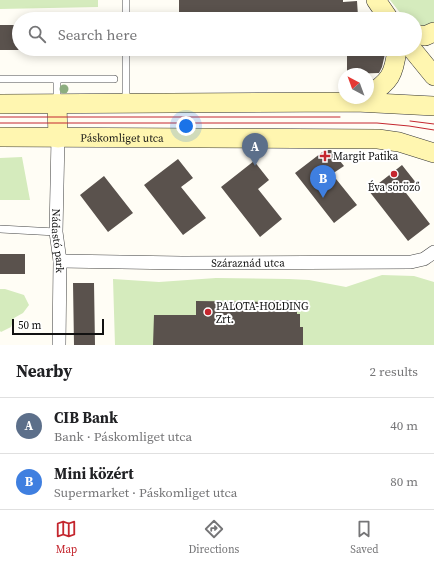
<!DOCTYPE html>
<meta charset="utf-8">
<style>
body{margin:0;font-family:"Source Serif 4",serif;background:#f2f2f2;color:#202124}
.compass{position:absolute;left:338px;top:68px;width:36px;height:36px;border-radius:50%;background:#fff;box-shadow:0 2px 10px #0003;rotate:319deg}
.scale{position:absolute;left:12px;bottom:10px;width:92px;box-sizing:border-box;padding-left:4px;border:2px solid #111;border-top:0;font-size:11px;line-height:14px;white-space:nowrap;color:#111;-webkit-text-stroke:3px #fff;paint-order:stroke}
.you{position:absolute;left:186px;top:126px;width:14px;height:14px;margin:-10px;border:3px solid #fff;border-radius:50%;background:#1a73e8;box-shadow:0 0 0 6px #1a73e833}
.badge{display:grid;place-items:center;width:26px;height:26px;border-radius:50%;background:#c4262e;color:#fff;font-size:13px;font-weight:700}
.pin{position:absolute;translate:-50% -33px;filter:drop-shadow(0 1px 2px #0008)}
.pin::after{content:'';position:absolute;top:21px;width:14px;height:12px;background:inherit;clip-path:polygon(0 0,100% 0,50% 100%)}
.list{margin:0;padding:0;list-style:none}
h2{display:flex;justify-content:space-between;align-items:center;height:52px;margin:0;padding:0 16px;font-size:17px}
h2 small{font-size:13px;font-weight:400;color:#757577}
.list li{display:grid;grid-template-columns:26px 1fr auto;gap:12px;align-items:center;box-sizing:border-box;height:56px;padding:0 16px;border-top:1px solid #e0e0e0}
.list b{display:block;font-size:15px;white-space:nowrap}
.list p{margin:0;font-size:13px;white-space:nowrap;color:#757577}
.list em{font-size:13px;font-style:normal;color:#757577}
.icon{flex:none;width:22px;height:22px;fill:none;stroke:currentColor;stroke-width:2;stroke-linecap:round;stroke-linejoin:round}
.map{position:relative;flex:none;width:434px;height:345px;overflow:hidden}
.search{position:absolute;background:#fff;box-shadow:0 2px 10px #0003;left:12px;right:12px;top:12px;height:44px;display:flex;align-items:center;gap:10px;box-sizing:border-box;padding:0 14px;border-radius:22px;color:#757577;font-size:15px}
.sheet{height:164px;background:#fff}
nav{display:flex;justify-content:space-around;align-items:center;box-sizing:border-box;height:56px;border-top:1px solid #e0e0e0;background:#fff;font-size:11px;color:#757577}
nav a{display:grid;justify-items:center;gap:2px}
nav .on{color:#c4262e}
.map>svg:first-child{display:block}
.green{fill:#d5ebbd}
.building{fill:#5a524d}
.lines{fill:none;stroke-linecap:round;stroke-linejoin:round}
.lane-casing{stroke:#444;stroke-width:8}
.street-casing{stroke:#444;stroke-width:14}
.secondary-casing{stroke:#333;stroke-width:20}
.lane{stroke:#fff;stroke-width:7}
.street{stroke:#fff;stroke-width:13}
.secondary{stroke:#fff6b0;stroke-width:19}
.tram{stroke:#c4262e;stroke-width:1}
.tree{fill:#8dad7f}
.poi-dot{fill:#c4262e;stroke:#fff;stroke-width:1.5}
.labels{text-anchor:middle;stroke-width:4;stroke-linejoin:round;paint-order:stroke}
.street-label{font-size:11px;fill:#111;stroke:#fff}
.poi-label{font-size:11px;fill:#111;stroke:#fff;text-anchor:start}
</style>
<div class="map">
<svg width="434" height="345" viewBox="0 0 434 345">
<rect width="100%" height="100%" fill="#fffdf5"/>
<path class="green" d="M0 0H98V7L0 9Z
M390 0H434V28L415 30V19H405Z
M22 157 30 200H0V158Z
M382 275 414 276 434 282V345H115L113 279 159 282 216 278 289 279 309 280 346 287Z
M0 289H5L24 295 29 305 23 313 14 318 11 327 1 332 0 331Z"/>
<path class="building" d="M179 0H343V2L357 1 358 16 316 18V19H179Z
M0 25H19V50H0Z
M352 49H376V54H385L382 67 379 73 347 74V55H353Z
M325 150H331L344 166 332 174 357 205 334 223 295 173Z
M178 159 193 178 181 187 206 218 183 235 144 185Z
M254 161 269 180 258 189 282 219 260 237 221 187Z
M402 165 417 184 406 193 430 224 408 241 369 191Z
M104 176 133 213 108 232 80 195Z
M0 254H25V274H0Z
M73 283H94L95 345H74Z
M274 300H297V314H300V327H303V345H153L154 315H196V301L274 302Z"/>
<g class="lines">
<defs>
<path id="lane" d="M126 0V19
M0 79H114
M57 102V79
M126 102V49
M0 229 56 232"/>
<g id="street">
<path id="s1" d="M58 138 56 232 60 261 59 345"/>
<path id="s2" d="M60 261 182 263 411 262 424 259 434 252"/>
</g>
<g id="secondary">
<path d="M376 0 389 19"/>
<path d="M415 34 425 36 434 32"/>
<path d="M412 49 434 76"/>
<path d="M368 96C390 81 394 75 397 49"/>
<path d="M0 104 356 102 434 106"/>
<path d="M57 104 58 138"/>
<path id="s3" d="M0 137 378 139 399 142 434 153"/>
</g>
</defs>
<use href="#lane" class="lane-casing"/>
<use href="#street" class="street-casing"/>
<use href="#secondary" class="secondary-casing"/>
<use href="#lane" class="lane"/>
<use href="#street" class="street"/>
<use href="#secondary" class="secondary"/>
<path class="tram" d="M0 117H340
M410 121 434 124
M0 123H377L409 126 434 130"/>
</g>
<circle class="tree" cx="64" cy="89" r="4.5"/>
<g class="poi-dot">
<path d="M323 150h4v4h4v4h-4v4h-4v-4h-4v-4h4z"/>
<circle cx="394" cy="174" r="4"/>
<circle cx="208" cy="312" r="4"/>
</g>
<g class="labels">
<g class="street-label">
<text dy="4" stroke="none"><textPath href="#s3" startOffset="122">Páskomliget utca</textPath></text>
<text dy="4" stroke="none"><textPath href="#s1" startOffset="103">Nádastó park</textPath></text>
<text dy="4" stroke="none"><textPath href="#s2" startOffset="188">Száraznád utca</textPath></text>
</g>
<g class="poi-label">
<text x="333" y="160">Margit Patika</text>
<text x="394" y="191" text-anchor="middle">Éva söröző</text>
<text x="216" y="310">PALOTA-HOLDING<tspan x="216" dy="13">Zrt.</tspan></text>
</g>
</g>
</svg>
<svg class="compass" viewBox="-18 -18 36 36"><path d="M0-13l5 13h-10z" fill="#e53935"/><path d="M0 13l5-13h-10z" fill="#757577"/></svg>
<div class="scale">50 m</div>
<div class="you"></div>
<div class="pin badge" style="left:255px;top:166px;background:#5c6f8a">A</div>
<div class="pin badge" style="left:323px;top:198px;background:#3f7fe0">B</div>
<div class="search"><svg class="icon" aria-label="search" viewBox="0 0 24 24"><circle cx="10" cy="10" r="6"/><path d="M15 15l6 6"/></svg>Search here</div>
</div>
<section class="sheet">
<h2>Nearby<small>2 results</small></h2>
<ul class="list">
<li><span class="badge" style="background:#5c6f8a">A</span><div><b>CIB Bank</b><p>Bank · Páskomliget utca</p></div><em>40 m</em></li>
<li><span class="badge" style="background:#3f7fe0">B</span><div><b>Mini közért</b><p>Supermarket · Páskomliget utca</p></div><em>80 m</em></li>
</ul>
</section>
<nav>
<a class="on"><svg class="icon" aria-label="map" viewBox="0 0 24 24"><path d="M3 6l6-2 6 2 6-2v14l-6 2-6-2-6 2zM9 4v14M15 6v14"/></svg>Map</a>
<a><svg class="icon" aria-label="directions" viewBox="0 0 24 24"><path d="M12 3l9 9-9 9-9-9zM9 14v-3h6M13 9l2 2-2 2"/></svg>Directions</a>
<a><svg class="icon" aria-label="saved" viewBox="0 0 24 24"><path d="M7 4h10v16l-5-4-5 4z"/></svg>Saved</a>
</nav>
